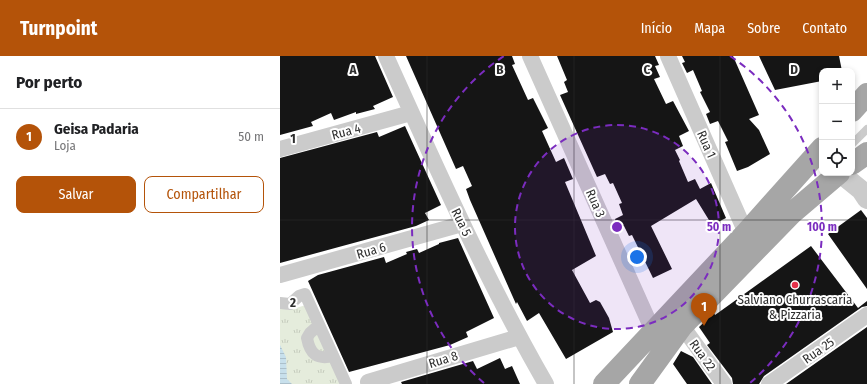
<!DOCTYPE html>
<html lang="pt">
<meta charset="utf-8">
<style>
body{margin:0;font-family:"Fira Sans Condensed",sans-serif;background:#f6f6f6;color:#202124}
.controls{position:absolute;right:12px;top:12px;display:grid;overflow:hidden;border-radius:8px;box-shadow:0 2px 6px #0003}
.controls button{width:36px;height:36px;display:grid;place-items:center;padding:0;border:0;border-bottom:1px solid #e0e0e0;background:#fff;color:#202124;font:20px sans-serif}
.you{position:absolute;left:357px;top:201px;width:14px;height:14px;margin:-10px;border:3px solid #fff;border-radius:50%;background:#1a73e8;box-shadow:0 0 0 6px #1a73e833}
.badge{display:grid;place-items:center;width:26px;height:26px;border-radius:50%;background:#b45309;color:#fff;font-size:13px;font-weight:700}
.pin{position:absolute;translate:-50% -33px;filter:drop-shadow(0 1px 2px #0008)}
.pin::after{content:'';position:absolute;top:21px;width:14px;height:12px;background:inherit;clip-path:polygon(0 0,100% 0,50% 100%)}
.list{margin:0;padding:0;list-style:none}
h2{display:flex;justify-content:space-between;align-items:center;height:52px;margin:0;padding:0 16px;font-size:17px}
h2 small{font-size:13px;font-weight:400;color:#757577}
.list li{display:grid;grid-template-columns:26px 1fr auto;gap:12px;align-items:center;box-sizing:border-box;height:56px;padding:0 16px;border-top:1px solid #e0e0e0}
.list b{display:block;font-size:15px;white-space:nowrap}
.list p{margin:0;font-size:13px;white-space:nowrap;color:#757577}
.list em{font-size:13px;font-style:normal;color:#757577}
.actions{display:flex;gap:8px;padding:12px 16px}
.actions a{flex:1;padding:9px 0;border:1px solid #b45309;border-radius:8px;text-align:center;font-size:14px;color:#b45309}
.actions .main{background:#b45309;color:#fff}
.icon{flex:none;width:22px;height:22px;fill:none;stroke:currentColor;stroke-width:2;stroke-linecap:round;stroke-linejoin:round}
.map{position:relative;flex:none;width:587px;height:328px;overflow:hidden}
header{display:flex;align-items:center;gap:24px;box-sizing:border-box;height:56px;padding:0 20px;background:#b45309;color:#fff}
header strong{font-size:19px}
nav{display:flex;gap:22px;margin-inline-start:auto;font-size:14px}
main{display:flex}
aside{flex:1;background:#fff}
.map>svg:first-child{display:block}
.park{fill:url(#park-tufts)}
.water{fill:url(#water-rules)}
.building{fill:#151515}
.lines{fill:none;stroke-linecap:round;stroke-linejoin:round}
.service{stroke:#cbcbcb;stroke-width:8}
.pedestrian{stroke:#cbcbcb;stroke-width:12}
.minor{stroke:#cbcbcb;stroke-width:16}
.tertiary{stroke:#cbcbcb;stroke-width:20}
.primary{stroke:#a6a6a6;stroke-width:22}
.grid{fill:none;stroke:#2e2e2e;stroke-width:1;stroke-opacity:0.55}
.ring{fill:none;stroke:#7b2cbf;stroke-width:2;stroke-dasharray:7 5}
.poi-dot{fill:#e6304a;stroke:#fff;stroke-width:1.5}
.labels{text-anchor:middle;stroke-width:4;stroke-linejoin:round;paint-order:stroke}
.street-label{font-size:13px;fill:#2e2e2e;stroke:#fff}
.poi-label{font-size:13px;fill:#2e2e2e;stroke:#fff}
.grid-label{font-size:13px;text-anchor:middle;font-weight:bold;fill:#2e2e2e;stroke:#fff;stroke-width:4;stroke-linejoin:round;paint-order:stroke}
.centre{fill:#7b2cbf;stroke:#fff;stroke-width:2}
.ring-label{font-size:12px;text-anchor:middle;font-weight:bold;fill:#7b2cbf;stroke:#fff;stroke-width:4;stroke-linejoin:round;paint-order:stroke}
</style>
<header>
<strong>Turnpoint</strong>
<nav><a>Início</a><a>Mapa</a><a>Sobre</a><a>Contato</a></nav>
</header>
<main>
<aside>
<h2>Por perto<small></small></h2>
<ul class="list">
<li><span class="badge">1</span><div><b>Geisa Padaria</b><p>Loja</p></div><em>50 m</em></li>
</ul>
<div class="actions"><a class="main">Salvar</a><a>Compartilhar</a></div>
</aside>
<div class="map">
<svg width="587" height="328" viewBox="0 0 587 328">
<defs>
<pattern id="park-tufts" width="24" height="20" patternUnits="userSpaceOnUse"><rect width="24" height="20" fill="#e5ecdc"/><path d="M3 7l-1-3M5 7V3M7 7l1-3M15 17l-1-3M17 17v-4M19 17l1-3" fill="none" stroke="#c5cbbd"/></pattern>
<pattern id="water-rules" width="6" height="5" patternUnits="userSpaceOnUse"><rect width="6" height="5" fill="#c8e0ec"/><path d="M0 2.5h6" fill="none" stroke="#acc0cb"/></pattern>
</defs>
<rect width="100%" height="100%" fill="#fff"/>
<path class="park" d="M26 249 66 328H0V251L9 254Z"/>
<path class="water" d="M0 289 6 301 7 323 12 328H0Z"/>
<path class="building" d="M0 0H95L113 41 93 50 95 53 76 58V56L54 64 51 57 31 66 33 70 0 79Z
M126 0H232L235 8 232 9 248 44 253 42 268 72 262 75 276 106 284 102 293 123 285 126 316 200 292 214 310 247 316 244 320 246 329 262 333 276 286 303 259 257 247 265 237 246 236 248 190 144 186 133 192 130 183 110 176 113Z
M277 0H375L379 9 375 10 380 21 374 23 386 48 393 45 409 75 399 80 403 90 395 94 400 104 399 105 408 126 415 123 420 133 431 127 446 162 432 169 416 143 371 170 392 213 373 222 352 179 349 180 344 170 339 173 335 163 343 159 339 148 342 147 333 127 330 128 325 118 317 121 280 39 288 36 284 26 287 24Z
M402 0H453L479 59 469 63 479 74 490 98 468 111 457 115 445 86 448 85 438 65 430 68 426 58 430 56 420 36 422 35 413 14 407 17 402 7 405 6Z
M479 0H559L562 15H542V25L495 34Z
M125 70 161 149 145 157 149 164 136 170 0 207V102L97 76 99 81Z
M581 154 587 162V233L548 178Z
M178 182 214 262 186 276 188 281 170 289 69 316 28 225 38 219 104 201 106 207 127 198 126 196 137 193 139 197 159 188V187Z
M531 190 578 252 587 245V250L582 251 484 320 479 328H453L452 322 427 289 430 287 419 271 434 257 435 259 449 249Z
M587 271V328H506Z
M401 295 413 301 432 328H407L393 308Z
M220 302 225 313 232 310 240 328H122L121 326 193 305 197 313Z"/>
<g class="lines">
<path class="service" d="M572 88 587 73"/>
<path class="pedestrian" d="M0 247 10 248 19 240 25 238 66 328
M39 269 30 277 27 282C30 298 37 304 53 300"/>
<path class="minor" d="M106 0C156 111 205 222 266 328
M250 0 373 275 382 281
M388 0 466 177
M0 93 131 57
M0 219 182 168
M402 270 444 328
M88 326 239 281
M489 328 587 259"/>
<path class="tertiary" d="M560 117 581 134 587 143"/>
<path class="primary" d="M572 55 587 38
M572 108 587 97
M324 328 466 177 542 92
M360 328 402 270 512 157 559 117"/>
</g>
<path class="grid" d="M147 0V328M294 0V328M440 0V328M0 164H587"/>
<circle cx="337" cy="171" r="102" fill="#7b2cbf" fill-opacity=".12"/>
<g class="ring">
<circle cx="337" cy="171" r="102"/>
<path d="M204 327A205 205 0 0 1 224 0M450 0A205 205 0 0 1 470 327"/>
</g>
<circle class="poi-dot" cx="515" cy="229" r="4"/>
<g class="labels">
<g class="street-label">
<text transform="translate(66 75) rotate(-15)" y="5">Rua 4</text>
<text transform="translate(427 88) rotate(66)" y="5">Rua 1</text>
<text transform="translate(316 147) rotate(66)" y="5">Rua 3</text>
<text transform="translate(182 166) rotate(64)" y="5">Rua 5</text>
<text transform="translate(91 194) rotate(-16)" y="5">Rua 6</text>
<text transform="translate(538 294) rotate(-35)" y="5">Rua 25</text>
<text transform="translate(423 299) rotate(54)" y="5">Rua 22</text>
<text transform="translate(163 303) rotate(-17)" y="5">Rua 8</text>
</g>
<g class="poi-label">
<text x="515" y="248">Salviano Churrascaria<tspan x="515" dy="15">&amp; Pizzaria</tspan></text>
</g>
</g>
<g class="grid-label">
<text x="73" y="18">A</text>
<text x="220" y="18">B</text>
<text x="367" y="18">C</text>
<text x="514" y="18">D</text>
<text x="13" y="87">1</text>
<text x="13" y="251">2</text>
</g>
<circle cx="337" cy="171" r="6" class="centre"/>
<g class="ring-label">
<text x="439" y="175">50 m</text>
<text x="542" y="175">100 m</text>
</g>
</svg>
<div class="controls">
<button>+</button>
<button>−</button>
<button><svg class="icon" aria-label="locate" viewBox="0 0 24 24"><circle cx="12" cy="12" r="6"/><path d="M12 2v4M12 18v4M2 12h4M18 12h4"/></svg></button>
</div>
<div class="you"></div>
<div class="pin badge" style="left:424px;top:270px">1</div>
</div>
</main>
